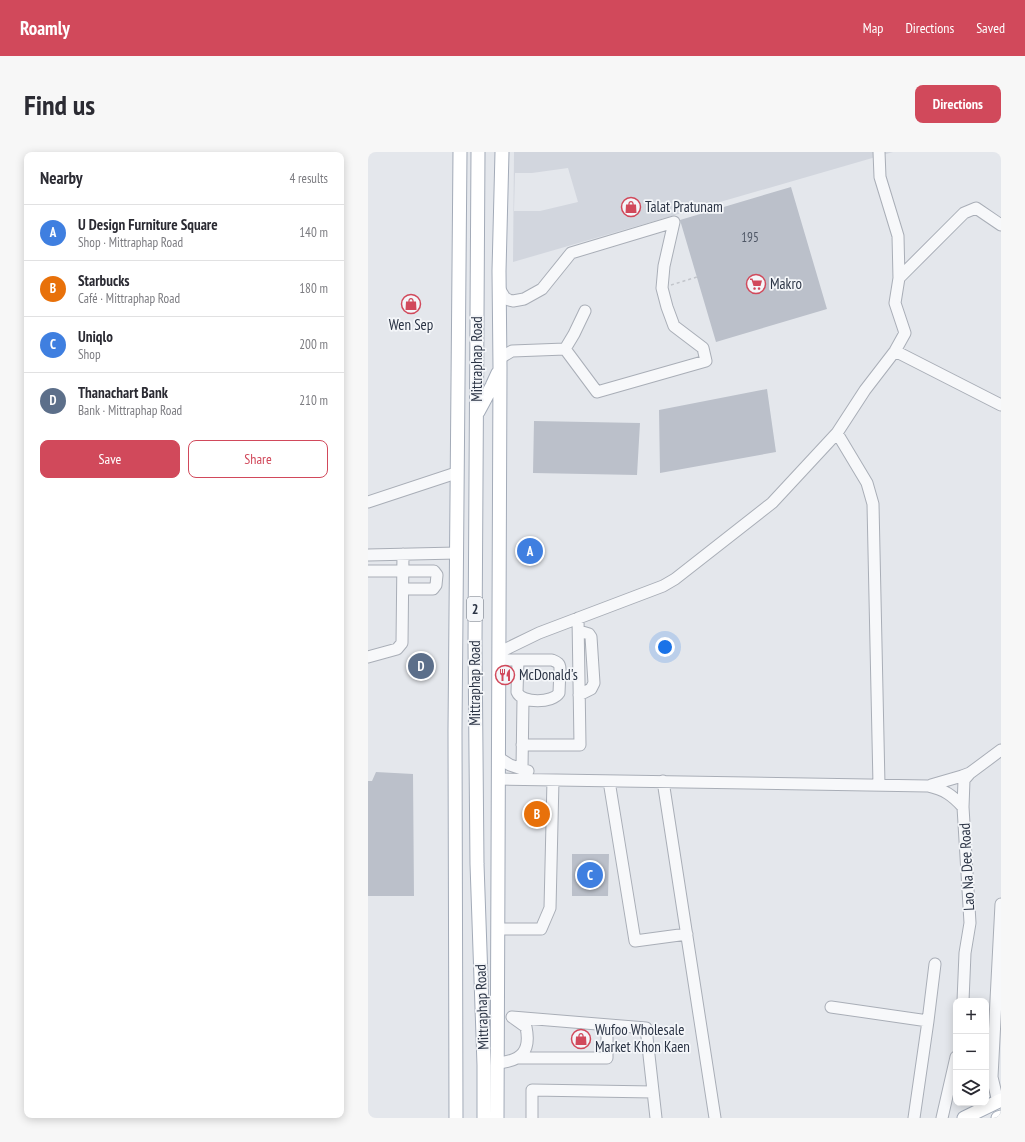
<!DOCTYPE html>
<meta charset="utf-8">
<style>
body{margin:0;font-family:"PT Sans Narrow",sans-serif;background:#f7f7f7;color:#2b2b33}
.controls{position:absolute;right:12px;bottom:12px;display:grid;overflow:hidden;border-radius:8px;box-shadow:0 2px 10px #0003}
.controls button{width:36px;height:36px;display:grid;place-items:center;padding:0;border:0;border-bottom:1px solid #e1e1e2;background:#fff;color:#2b2b33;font:20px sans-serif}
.you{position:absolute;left:297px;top:495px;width:14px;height:14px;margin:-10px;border:3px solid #fff;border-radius:50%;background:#1a73e8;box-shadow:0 0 0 6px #1a73e833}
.badge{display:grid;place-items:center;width:26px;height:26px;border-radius:50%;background:#d1495b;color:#fff;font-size:13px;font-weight:700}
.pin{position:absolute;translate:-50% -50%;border:2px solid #fff;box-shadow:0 1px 4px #0006}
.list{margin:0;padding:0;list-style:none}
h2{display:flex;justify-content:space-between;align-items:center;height:52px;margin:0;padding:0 16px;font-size:17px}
h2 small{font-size:13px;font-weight:400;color:#7c7c81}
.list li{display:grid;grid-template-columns:26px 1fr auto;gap:12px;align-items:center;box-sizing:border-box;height:56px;padding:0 16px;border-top:1px solid #e1e1e2}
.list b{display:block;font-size:15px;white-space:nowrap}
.list p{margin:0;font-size:13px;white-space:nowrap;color:#7c7c81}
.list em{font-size:13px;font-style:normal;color:#7c7c81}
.actions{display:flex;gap:8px;padding:12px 16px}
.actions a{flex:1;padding:9px 0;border:1px solid #d1495b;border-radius:8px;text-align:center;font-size:14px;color:#d1495b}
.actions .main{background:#d1495b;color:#fff}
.icon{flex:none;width:22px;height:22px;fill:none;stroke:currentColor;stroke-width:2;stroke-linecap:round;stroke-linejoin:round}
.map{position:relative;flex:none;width:633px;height:966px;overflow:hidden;border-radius:8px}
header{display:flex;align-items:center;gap:24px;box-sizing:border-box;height:56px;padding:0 20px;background:#d1495b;color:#fff}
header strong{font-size:19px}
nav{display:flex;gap:22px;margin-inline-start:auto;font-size:14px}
.intro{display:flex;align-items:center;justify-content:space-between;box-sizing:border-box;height:96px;padding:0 24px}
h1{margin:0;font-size:28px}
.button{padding:10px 18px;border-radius:8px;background:#d1495b;color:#fff;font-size:14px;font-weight:700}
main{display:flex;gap:24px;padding:0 24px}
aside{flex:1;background:#fff;border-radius:8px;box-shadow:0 2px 10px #0003}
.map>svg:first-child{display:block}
.built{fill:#d2d6de;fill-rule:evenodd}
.building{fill:#bbc0ca}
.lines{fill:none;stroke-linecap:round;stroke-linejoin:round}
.minor-casing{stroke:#a9aeb7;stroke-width:13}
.major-casing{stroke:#a3abb8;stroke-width:15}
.path{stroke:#c2c5cb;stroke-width:1.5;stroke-dasharray:3 3;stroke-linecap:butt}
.minor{stroke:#f7f8fa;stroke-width:11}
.major{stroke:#fff;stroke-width:13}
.labels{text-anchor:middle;stroke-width:3.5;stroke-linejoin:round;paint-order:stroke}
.number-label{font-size:13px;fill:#4f5766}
.shield{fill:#f4f6f9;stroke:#676e7b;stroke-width:1}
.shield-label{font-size:14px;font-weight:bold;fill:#2b3445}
.poi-label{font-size:15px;fill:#2b3445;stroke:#f4f6f9;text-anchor:start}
.street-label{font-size:15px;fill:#2b3445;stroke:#f4f6f9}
</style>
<header>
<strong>Roamly</strong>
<nav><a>Map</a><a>Directions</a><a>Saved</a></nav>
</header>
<div class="intro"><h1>Find us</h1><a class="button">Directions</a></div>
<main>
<aside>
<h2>Nearby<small>4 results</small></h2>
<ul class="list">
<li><span class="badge" style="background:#3f7fe0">A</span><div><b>U Design Furniture Square</b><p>Shop · Mittraphap Road</p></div><em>140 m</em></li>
<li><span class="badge" style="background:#e8710a">B</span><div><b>Starbucks</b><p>Café · Mittraphap Road</p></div><em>180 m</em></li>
<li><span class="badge" style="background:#3f7fe0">C</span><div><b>Uniqlo</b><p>Shop</p></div><em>200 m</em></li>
<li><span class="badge" style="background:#5c6f8a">D</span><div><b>Thanachart Bank</b><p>Bank · Mittraphap Road</p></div><em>210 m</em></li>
</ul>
<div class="actions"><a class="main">Save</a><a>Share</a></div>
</aside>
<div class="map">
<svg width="633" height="966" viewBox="0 0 633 966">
<rect width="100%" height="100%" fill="#e4e7ec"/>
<path class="built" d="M146 0H525L145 110ZM200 16 210 50 172 59H146L147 21H164Z"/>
<path class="building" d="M423 35 459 157 348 190 312 68Z
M399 237 408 300 292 321 291 258Z
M166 269 272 271 269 323 165 321Z
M8 620 45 622 46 744H0V629H4Z
M204 702H241L240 744H204Z"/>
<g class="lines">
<defs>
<path id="minor" d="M531 126 596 61 608 56 633 73
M131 136 137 146 141 148 145 149 156 147 174 137 203 101 306 70 296 114 294 136 299 155 306 174 335 196 338 209 229 240 197 197 144 199 132 206
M197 197 206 182 217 159
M527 199 633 253
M469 281 499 331 505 352 511 633
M0 350 88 321
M0 403 89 401
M0 419H66L69 423 68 433 65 437H35
M211 479 221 482 223 485 226 531 223 537 211 543
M132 500 171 481 295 434 307 427 404 351 469 281 497 238 527 199 537 181 527 151 531 126 530 84 512 25 511 0
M0 505 29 497 34 491 35 402
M132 508H184C189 510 192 511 192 517L191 541C185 551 154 552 149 540L150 509
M154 593H212L210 466
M131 606 142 613 160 619
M154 617 155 547
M131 627 560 634C577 638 584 643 595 655
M241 629 267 789 319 782
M295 629 347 966
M563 633 594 624 602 621
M130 777H173L182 756 185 628
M595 849 597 801 602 771 595 655 596 628 602 621 633 598
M463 855 560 869
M144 865 278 876 288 966
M149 906H239V873
M129 911C154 909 163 899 158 875L144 865
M630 950 624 925 633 752
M164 966V938L285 940
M546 966 560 869 567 812
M574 966 588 905"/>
<path id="major" d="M110 0 107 492 109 712 116 913V966
M110 260 124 234 130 221
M88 966 87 578 92 0
M129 966 132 216 131 119 134 0
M596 966 633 948
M630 966 633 965"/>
</defs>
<use href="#minor" class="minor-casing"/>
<use href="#major" class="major-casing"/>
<path class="path" d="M303 133 329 125"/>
<use href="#minor" class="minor"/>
<use href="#major" class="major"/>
</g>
<defs>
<symbol id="shop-ring" viewBox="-11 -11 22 22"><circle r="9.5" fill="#f4f6f9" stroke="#d1495b" stroke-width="1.5"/><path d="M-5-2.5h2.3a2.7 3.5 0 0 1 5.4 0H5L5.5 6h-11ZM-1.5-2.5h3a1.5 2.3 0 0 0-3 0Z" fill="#d1495b"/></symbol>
<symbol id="supermarket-ring" viewBox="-11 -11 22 22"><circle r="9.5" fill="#f4f6f9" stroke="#d1495b" stroke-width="1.5"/><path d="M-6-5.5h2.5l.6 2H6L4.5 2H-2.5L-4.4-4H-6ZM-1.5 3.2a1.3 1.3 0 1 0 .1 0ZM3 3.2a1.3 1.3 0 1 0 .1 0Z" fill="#d1495b"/></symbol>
<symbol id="restaurant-ring" viewBox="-11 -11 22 22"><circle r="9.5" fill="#f4f6f9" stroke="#d1495b" stroke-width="1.5"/><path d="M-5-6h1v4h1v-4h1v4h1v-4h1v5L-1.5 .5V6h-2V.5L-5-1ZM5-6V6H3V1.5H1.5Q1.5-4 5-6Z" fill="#d1495b"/></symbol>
</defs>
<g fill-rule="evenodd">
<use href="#shop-ring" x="252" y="44" width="22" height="22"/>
<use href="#supermarket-ring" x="377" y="121" width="22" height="22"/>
<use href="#shop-ring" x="32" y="141" width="22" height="22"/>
<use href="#restaurant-ring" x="126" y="512" width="22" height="22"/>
<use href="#shop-ring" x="202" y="876" width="22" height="22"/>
</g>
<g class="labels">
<g class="number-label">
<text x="382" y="90">195</text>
</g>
<rect class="shield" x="99" y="445" width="16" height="24" rx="3"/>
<g class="shield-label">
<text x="107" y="462">2</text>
</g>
<g class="poi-label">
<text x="277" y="60">Talat Pratunam</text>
<text x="402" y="137">Makro</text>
<text x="43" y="178" text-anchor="middle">Wen Sep</text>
<text x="151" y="528">McDonald's</text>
<text x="227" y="883">Wufoo Wholesale<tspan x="227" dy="17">Market Khon Kaen</tspan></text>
</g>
<g class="street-label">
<text transform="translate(109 207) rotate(-90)" y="5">Mittraphap Road</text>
<text transform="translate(107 531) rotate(-90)" y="5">Mittraphap Road</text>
<text transform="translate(599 715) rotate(-93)" y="5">Lao Na Dee Road</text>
<text transform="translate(114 855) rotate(-92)" y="5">Mittraphap Road</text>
</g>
</g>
</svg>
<div class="controls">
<button>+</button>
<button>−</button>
<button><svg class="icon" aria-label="layers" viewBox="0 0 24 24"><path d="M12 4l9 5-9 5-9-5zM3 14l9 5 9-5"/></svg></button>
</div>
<div class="you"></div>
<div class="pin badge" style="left:162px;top:399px;background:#3f7fe0">A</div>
<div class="pin badge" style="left:169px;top:662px;background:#e8710a">B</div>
<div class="pin badge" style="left:222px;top:723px;background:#3f7fe0">C</div>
<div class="pin badge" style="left:53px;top:514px;background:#5c6f8a">D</div>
</div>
</main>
